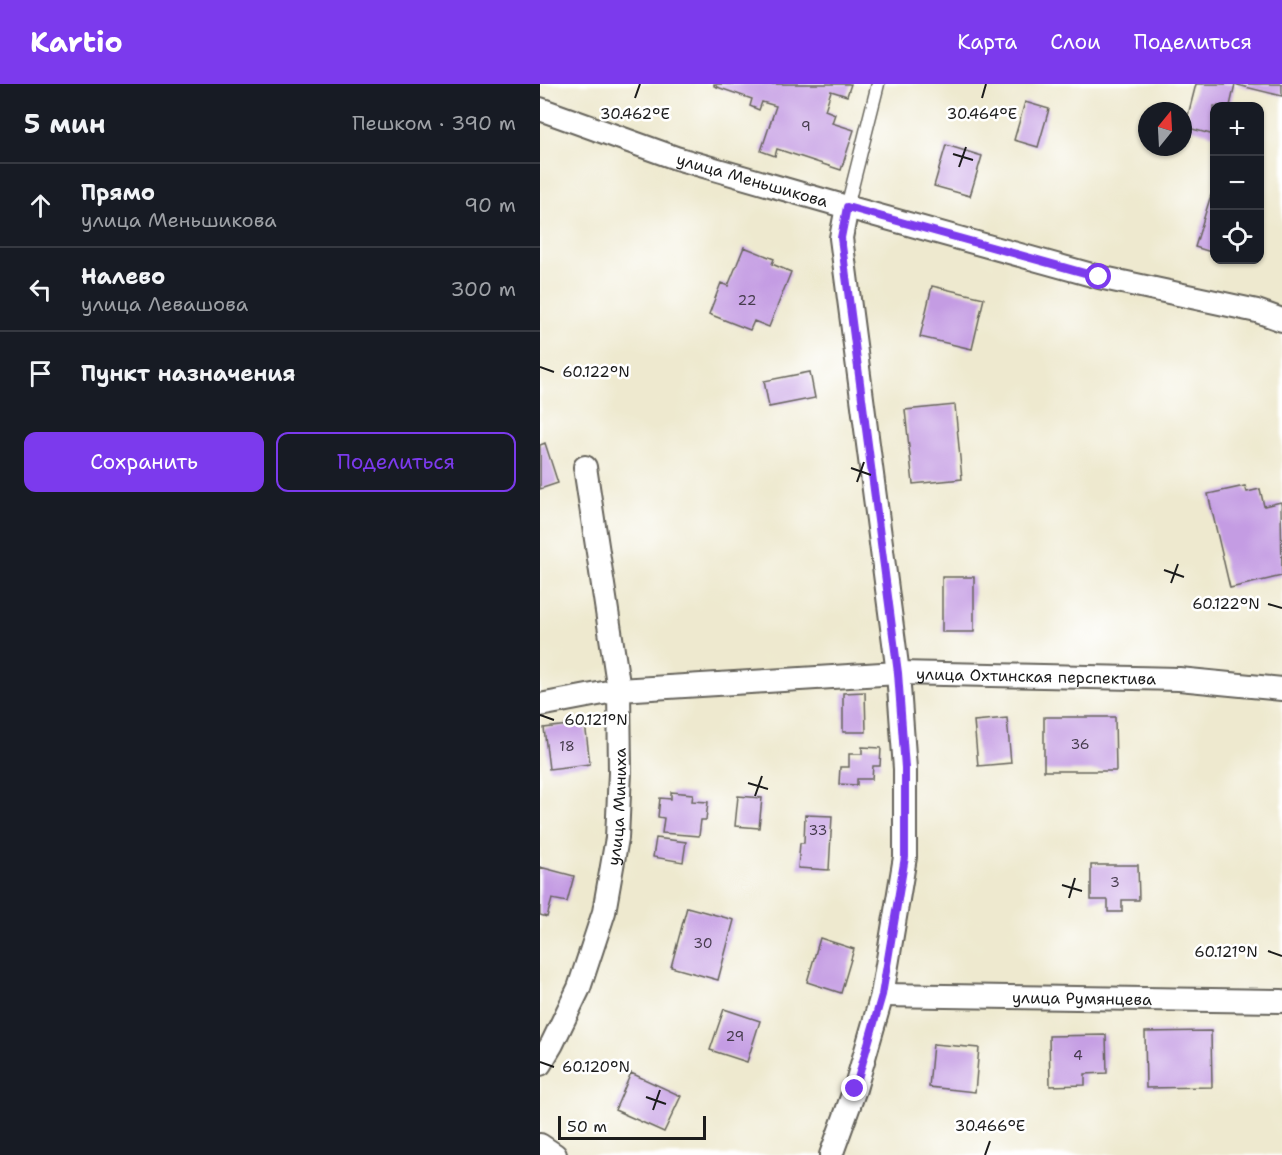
<!DOCTYPE html>
<html lang="ru">
<meta charset="utf-8">
<style>
body{margin:0;font-family:"Shantell Sans",sans-serif;background:#20242c;color:#f1f3f6}
.controls{position:absolute;right:18px;top:18px;display:grid;overflow:hidden;border-radius:12px;box-shadow:0 2px 4px #0004}
.controls button{width:54px;height:54px;display:grid;place-items:center;padding:0;border:0;border-bottom:2px solid #363941;background:#171b24;color:#f1f3f6;font:30px sans-serif}
.compass{position:absolute;left:598px;top:18px;width:54px;height:54px;border-radius:50%;background:#171b24;box-shadow:0 2px 4px #0004;rotate:18deg}
.scale{position:absolute;left:18px;bottom:15px;width:148px;box-sizing:border-box;padding-left:6px;border:3px solid #1c1c1c;border-top:0;font-size:16px;line-height:21px;white-space:nowrap;color:#1c1c1c;-webkit-text-stroke:4px #fff;paint-order:stroke}
.stop{position:absolute;width:18px;height:18px;margin:-14px;border:4px solid #7c3aed;border-radius:50%;background:#fff}
.stop.end{background:#7c3aed;border-color:#fff;box-shadow:0 2px 6px #0008}
.list{margin:0;padding:0;list-style:none}
h2{display:flex;justify-content:space-between;align-items:center;height:78px;margin:0;padding:0 24px;font-size:26px}
h2 small{font-size:20px;font-weight:400;color:#9ea1a6}
.list li{display:grid;grid-template-columns:39px 1fr auto;gap:18px;align-items:center;box-sizing:border-box;height:84px;padding:0 24px;border-top:2px solid #363941}
.list b{display:block;font-size:22px;white-space:nowrap}
.list p{margin:0;font-size:20px;white-space:nowrap;color:#9ea1a6}
.list em{font-size:20px;font-style:normal;color:#9ea1a6}
.actions{display:flex;gap:12px;padding:18px 24px}
.actions a{flex:1;padding:14px 0;border:2px solid #7c3aed;border-radius:12px;text-align:center;font-size:21px;color:#7c3aed}
.actions .main{background:#7c3aed;color:#fff}
.icon{flex:none;width:33px;height:33px;fill:none;stroke:currentColor;stroke-width:2;stroke-linecap:round;stroke-linejoin:round}
.map{position:relative;flex:none;width:742px;height:1071px;overflow:hidden}
header{display:flex;align-items:center;gap:36px;box-sizing:border-box;height:84px;padding:0 30px;background:#7c3aed;color:#fff}
header strong{font-size:28px}
nav{display:flex;gap:33px;margin-inline-start:auto;font-size:21px}
main{display:flex}
aside{flex:1;background:#171b24}
.map>svg:first-child{display:block}
.building{fill:#c49ce3}
.lines{fill:none;stroke-linecap:round;stroke-linejoin:round}
.service-casing{stroke:#66645b;stroke-width:15}
.minor-casing{stroke:#66645b;stroke-width:26}
.service{stroke:#fff;stroke-width:12}
.minor{stroke:#fff;stroke-width:22}
.route{stroke:#7c3aed;stroke-width:8}
.ticks{fill:none;stroke:#1c1c1c;stroke-width:2}
.labels{text-anchor:middle;stroke-width:5;stroke-linejoin:round;paint-order:stroke}
.number-label{font-size:14px;fill:#463c4e}
.street-label{font-size:16px;fill:#1c1c1c;stroke:#fff}
.ticks-label{font-size:15px;text-anchor:middle;fill:#1c1c1c;stroke:#fff;stroke-width:5;stroke-linejoin:round;paint-order:stroke}
</style>
<header>
<strong>Kartio</strong>
<nav><a>Карта</a><a>Слои</a><a>Поделиться</a></nav>
</header>
<main>
<aside>
<h2>5 мин<small>Пешком · 390 m</small></h2>
<ul class="list">
<li><svg class="icon" aria-label="ahead" viewBox="0 0 24 24"><path d="M12 20V5M6 11l6-6 6 6"/></svg><div><b>Прямо</b><p>улица Меньшикова</p></div><em>90 m</em></li>
<li><svg class="icon" aria-label="left" viewBox="0 0 24 24"><path d="M17 20v-9H6M10 6l-5 5 5 5"/></svg><div><b>Налево</b><p>улица Левашова</p></div><em>300 m</em></li>
<li><svg class="icon" aria-label="arrive" viewBox="0 0 24 24"><path d="M6 21V4h12l-3 4 3 4H6"/></svg><div><b>Пункт назначения</b></div></li>
</ul>
<div class="actions"><a class="main">Сохранить</a><a>Поделиться</a></div>
</aside>
<div class="map">
<svg width="742" height="1071" viewBox="0 0 742 1071">
<rect width="100%" height="100%" fill="#fff"/>
<filter id="ink" filterUnits="userSpaceOnUse"><feTurbulence type="fractalNoise" baseFrequency=".0167" numOctaves="2"/><feDisplacementMap in="SourceGraphic" scale="12" xChannelSelector="R" yChannelSelector="G"/><feConvolveMatrix kernelMatrix="1 2 1 2 8 2 1 2 1" color-interpolation-filters="sRGB"/></filter>
<filter id="wash" filterUnits="userSpaceOnUse"><feTurbulence type="fractalNoise" baseFrequency=".008" numOctaves="4" result="noise"/><feDisplacementMap in="SourceGraphic" scale="24" xChannelSelector="R" yChannelSelector="G"/><feGaussianBlur stdDeviation="1.35" result="paint"/><feColorMatrix in="noise" values="0 0 0 0 0 0 0 0 0 0 0 0 0 0 0 0 0 1.4 0 .05"/><feComposite in="paint" operator="in"/></filter>
<g filter="url(#wash)">
<rect width="100%" height="100%" fill="#eee9cf"/>
<g id="blocks">
<path class="building" d="M174 0H311L307 12 291 7 285 26 295 30 292 39 314 46 301 86 237 65 235 72 221 67 236 22 222 18 219 26 210 22 212 15 174 2Z
M656 0H695L690 22H674V51L645 43Z
M697 0H742V12L697 1Z
M485 18 509 25 498 63 474 56Z
M406 61 442 72 430 112 394 102Z
M671 111 674 112V169L655 163Z
M204 163 234 175 232 180 251 188 229 243 214 237 210 246 169 230 181 199 188 202Z
M392 202 444 214 432 265 380 253Z
M270 288 275 314 229 323 224 297Z
M415 321 422 395 373 400 365 326Z
M5 359 18 399 0 405V361Z
M705 402 707 408 720 405 724 422 741 418 742 492 690 504 668 410Z
M402 493H434V548H402Z
M325 608 326 648H303V609Z
M504 633H575L576 687H504Z
M467 634 471 679 438 682 434 637Z
M45 639 50 680 9 685 4 644Z
M322 663 341 664 340 682H333L332 695H317V701L299 700 300 683H309V670H322Z
M131 708 153 710 152 717 168 718 166 736H161L159 752 122 749 124 734 118 733 120 714 131 715Z
M198 712 222 714 219 744 195 742Z
M265 731 292 732 289 786 258 784 260 759H264Z
M116 754 146 758 143 778 113 773Z
M551 781H598L599 816H582V828H568V816H551Z
M0 783 34 792 27 818 12 815 7 833 0 831Z
M147 823 194 836 178 896 131 883Z
M280 854 314 865 301 909 267 898Z
M184 925 220 937 207 978 170 966Z
M671 947 672 1003 606 1004 605 948Z
M566 951 567 989 545 990V1001L510 1002 509 952Z
M393 960 439 964 435 1008 389 1003Z
M91 989 141 1012 124 1048 75 1026Z"/>
</g>
</g>
<g filter="url(#ink)">
<use href="#blocks" fill-opacity="0" stroke="#66645b" stroke-width="1.5"/>
<g class="lines">
<defs>
<path id="service" d="M307 123 338 0"/>
<g id="minor">
<path id="s1" d="M0 25 136 74 307 123 559 193 717 227 742 236"/>
<path id="s2" d="M0 621 79 606 358 589 639 595 742 605"/>
<path id="s3" d="M342 911 742 917"/>
<path id="s4" d="M0 980 12 960 39 904 64 828 77 754 80 688 79 606 45 383"/>
<path d="M0 1061 15 1071"/>
<path d="M291 1071 315 1005 342 911 365 773V685L358 589 301 154 307 123"/>
</g>
</defs>
<use href="#service" class="service-casing"/>
<use href="#minor" class="minor-casing"/>
<use href="#service" class="service"/>
<use href="#minor" class="minor"/>
</g>
</g>
<g class="lines" filter="url(#ink)">
<path class="route" d="M315 1005 342 911 365 773V684L358 589 301 154 307 123 559 193"/>
</g>
<path class="ticks" d="M95 14 100 0M442 14 446 0M413 70 433 76M419 83 426 63M0 283 14 288M311 384 331 391M317 398 324 378M624 486 644 493M631 499 638 480M728 520 742 524M0 631 14 636M208 699 228 705M215 712 222 692M522 801 542 807M529 814 535 794M728 867 742 872M0 978 14 983M106 1013 126 1020M113 1026 120 1006M445 1071 450 1057"/>
<g class="labels">
<g class="number-label">
<text x="266" y="47">9</text>
<text x="207" y="221">22</text>
<text x="540" y="665">36</text>
<text x="27" y="667">18</text>
<text x="278" y="751">33</text>
<text x="575" y="803">3</text>
<text x="163" y="864">30</text>
<text x="195" y="957">29</text>
<text x="538" y="976">4</text>
</g>
<g class="street-label">
<text dy="6" stroke="none"><textPath href="#s1" startOffset="224">улица Меньшикова</textPath></text>
<text dy="6" stroke="none"><textPath href="#s2" startOffset="498">улица Охтинская перспектива</textPath></text>
<text dy="6" stroke="none"><textPath href="#s4" startOffset="272">улица Миниха</textPath></text>
<text dy="6" stroke="none"><textPath href="#s3" startOffset="200">улица Румянцева</textPath></text>
</g>
</g>
<g class="ticks-label">
<text x="95" y="35">30.462°E</text>
<text x="442" y="35">30.464°E</text>
<text x="56" y="293">60.122°N</text>
<text x="686" y="525">60.122°N</text>
<text x="56" y="641">60.121°N</text>
<text x="686" y="873">60.121°N</text>
<text x="56" y="988">60.120°N</text>
<text x="450" y="1047">30.466°E</text>
</g>
</svg>
<div class="controls">
<button>+</button>
<button>−</button>
<button><svg class="icon" aria-label="locate" viewBox="0 0 24 24"><circle cx="12" cy="12" r="6"/><path d="M12 2v4M12 18v4M2 12h4M18 12h4"/></svg></button>
</div>
<svg class="compass" viewBox="-18 -18 36 36"><path d="M0-13l5 13h-10z" fill="#e53935"/><path d="M0 13l5-13h-10z" fill="#9ea1a6"/></svg>
<div class="scale">50 m</div>
<div class="stop" style="left:559px;top:193px"></div>
<div class="stop end" style="left:315px;top:1005px"></div>
</div>
</main>
